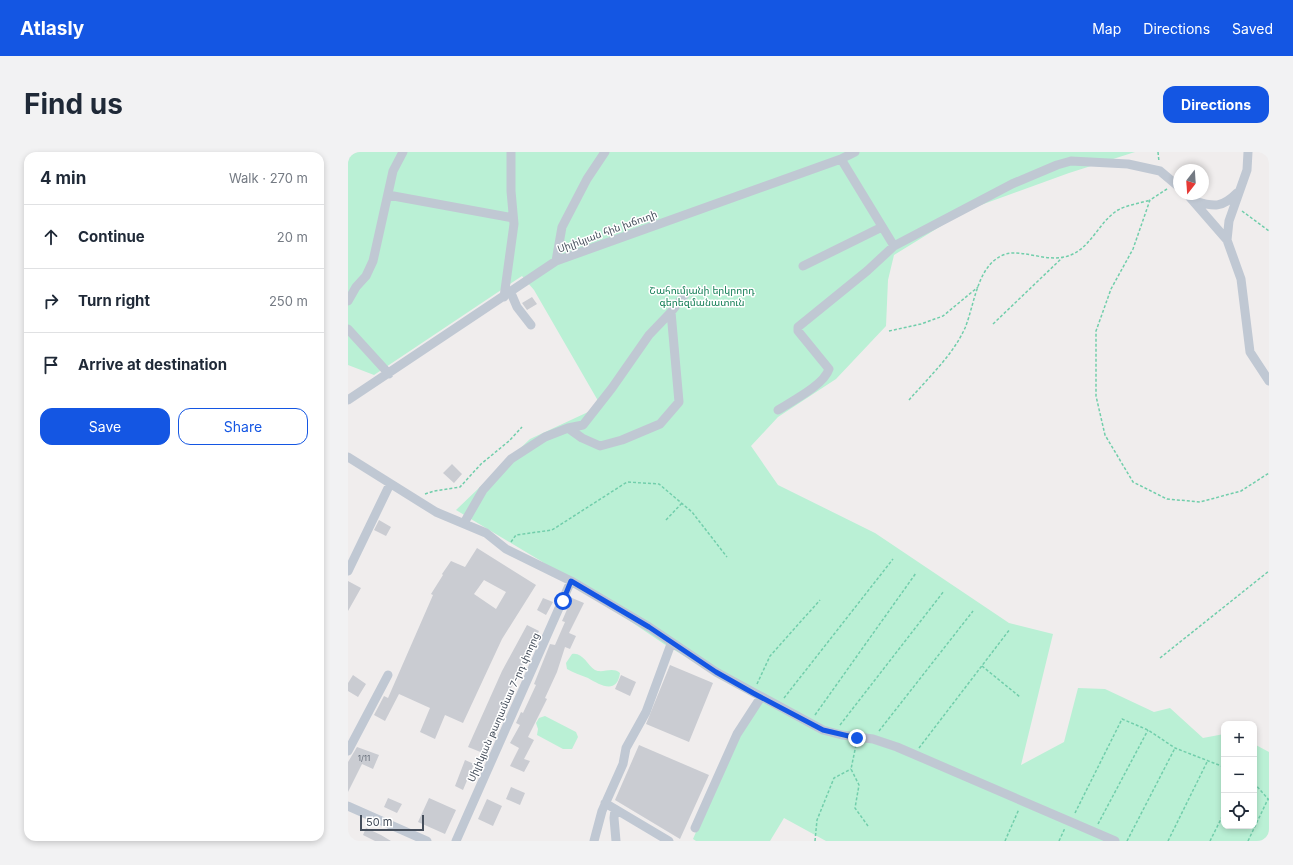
<!DOCTYPE html>
<meta charset="utf-8">
<style>
body{margin:0;font-family:Inter,"Noto Sans Armenian",sans-serif;background:#f2f2f3;color:#1f2937}
.controls{position:absolute;right:12px;bottom:12px;display:grid;overflow:hidden;border-radius:8px;box-shadow:0 2px 6px #0003}
.controls button{width:36px;height:36px;display:grid;place-items:center;padding:0;border:0;border-bottom:1px solid #e0e1e3;background:#fff;color:#1f2937;font:20px sans-serif}
.compass{position:absolute;left:825px;top:12px;width:36px;height:36px;border-radius:50%;background:#fff;box-shadow:0 2px 6px #0003;rotate:197deg}
.scale{position:absolute;left:12px;bottom:10px;width:64px;box-sizing:border-box;padding-left:4px;border:2px solid #454e5b;border-top:0;font-size:11px;line-height:14px;white-space:nowrap;color:#454e5b;-webkit-text-stroke:3px #fff;paint-order:stroke}
.stop{position:absolute;width:12px;height:12px;margin:-9px;border:3px solid #1456e3;border-radius:50%;background:#fff}
.stop.end{background:#1456e3;border-color:#fff;box-shadow:0 1px 4px #0008}
.list{margin:0;padding:0;list-style:none}
h2{display:flex;justify-content:space-between;align-items:center;height:52px;margin:0;padding:0 16px;font-size:17px}
h2 small{font-size:13px;font-weight:400;color:#747a83}
.list li{display:grid;grid-template-columns:26px 1fr auto;gap:12px;align-items:center;box-sizing:border-box;height:64px;padding:0 16px;border-top:1px solid #e0e1e3}
.list b{display:block;font-size:15px;white-space:nowrap}
.list em{font-size:13px;font-style:normal;color:#747a83}
.actions{display:flex;gap:8px;padding:12px 16px}
.actions a{flex:1;padding:9px 0;border:1px solid #1456e3;border-radius:12px;text-align:center;font-size:14px;color:#1456e3}
.actions .main{background:#1456e3;color:#fff}
.icon{flex:none;width:22px;height:22px;fill:none;stroke:currentColor;stroke-width:2;stroke-linecap:round;stroke-linejoin:round}
.map{position:relative;flex:none;width:921px;height:689px;overflow:hidden;border-radius:12px}
header{display:flex;align-items:center;gap:24px;box-sizing:border-box;height:56px;padding:0 20px;background:#1456e3;color:#fff}
header strong{font-size:19px}
nav{display:flex;gap:22px;margin-inline-start:auto;font-size:14px}
.intro{display:flex;align-items:center;justify-content:space-between;box-sizing:border-box;height:96px;padding:0 24px}
h1{margin:0;font-size:28px}
.button{padding:10px 18px;border-radius:12px;background:#1456e3;color:#fff;font-size:14px;font-weight:700}
main{display:flex;gap:24px;padding:0 24px}
aside{flex:1;background:#fff;border-radius:12px;box-shadow:0 2px 6px #0003}
.map>svg:first-child{display:block}
.green{fill:#baf0d5}
.building{fill:#caccd2;fill-rule:evenodd}
.lines{fill:none;stroke-linecap:round;stroke-linejoin:round}
.path{stroke:#71ceab;stroke-width:1.5;stroke-dasharray:3 2;stroke-linecap:butt}
.minor{stroke:#c0c8d3;stroke-width:9}
.route{stroke:#1456e3;stroke-width:5}
.labels{text-anchor:middle;stroke-width:3;stroke-linejoin:round;paint-order:stroke}
.number-label{font-size:8px;fill:#666e79}
.street-label{font-size:10px;fill:#454e5b;stroke:#fff}
.park-label{font-size:10px;fill:#147e56;stroke:#fff}
</style>
<header>
<strong>Atlasly</strong>
<nav><a>Map</a><a>Directions</a><a>Saved</a></nav>
</header>
<div class="intro"><h1>Find us</h1><a class="button">Directions</a></div>
<main>
<aside>
<h2>4 min<small>Walk · 270 m</small></h2>
<ul class="list">
<li><svg class="icon" aria-label="ahead" viewBox="0 0 24 24"><path d="M12 20V5M6 11l6-6 6 6"/></svg><div><b>Continue</b></div><em>20 m</em></li>
<li><svg class="icon" aria-label="right" viewBox="0 0 24 24"><path d="M7 20v-9h11M14 6l5 5-5 5"/></svg><div><b>Turn right</b></div><em>250 m</em></li>
<li><svg class="icon" aria-label="arrive" viewBox="0 0 24 24"><path d="M6 21V4h12l-3 4 3 4H6"/></svg><div><b>Arrive at destination</b></div></li>
</ul>
<div class="actions"><a class="main">Save</a><a>Share</a></div>
</aside>
<div class="map">
<svg width="921" height="689" viewBox="0 0 921 689">
<rect width="100%" height="100%" fill="#f0eded"/>
<path class="green" d="M0 0H787L721 21 619 58 546 103 540 128 538 174 488 227 430 265 403 294 430 333 527 381 661 471 705 482 673 613 716 590 730 536 757 537 806 560 822 556 855 586 876 582V674H906V592L921 600V689H478L436 666 422 689H348L345 687 382 601 413 549 316 492 193 409 108 358 182 287 253 254 186 138 174 124 26 223 0 213Z
M224 502C235 500 239 513 247 518 255 522 264 514 272 521 269 543 252 533 240 526 233 523 226 521 219 517L218 511Z
M197 564 228 580 230 585 224 597H215L189 583 190 577 188 571 191 566Z"/>
<path class="building" d="M184 145 189 152 179 158 174 151Z
M104 312 114 322 106 331 95 321Z
M31 368 43 375 38 384 26 378Z
M129 396 188 433 154 487 115 571 97 563 87 587 72 580 82 556 51 542 37 569 26 563 36 544 40 546 85 443 83 442 95 423 94 422 103 409 117 415ZM136 428 158 440 148 457 126 442Z
M0 429 13 436 0 459Z
M195 446 205 450 198 463 189 458Z
M224 446 236 451 221 481 228 484 222 497 217 495 209 520 197 546 199 547 180 585 186 588 176 607 182 609 176 620 162 614 171 596 162 591 172 573 168 571 173 560 175 561 188 533 186 532 202 492 207 493 217 470 214 469Z
M179 473 191 479 139 585 141 586 135 601 120 595 154 519Z
M322 513 365 531 341 590 298 572Z
M5 523 18 532 10 545 0 539V531Z
M273 523 288 530 282 544 267 537Z
M291 593 361 623 332 687 267 648Z
M9 595 31 603 25 617 14 612 0 640V610Z
M117 608 126 612 115 638 107 634Z
M163 635 177 641 172 653 158 647Z
M40 646 54 652 49 661 36 655Z
M81 646 108 658 97 682 70 670Z
M139 647 154 654 145 674 130 667Z
M18 676 33 683 43 689H27L15 683Z"/>
<g class="lines">
<path class="path" d="M810 0 811 10
M819 37 802 48 785 97 763 137 748 179V244L757 283 785 330 819 347 852 350 893 339 921 321
M894 59 921 79
M645 172 714 106
M541 179 573 172 595 164 630 135
M561 248C580 226 605 203 617 176 627 152 629 111 658 102 677 97 703 113 725 102 744 93 752 69 770 58 779 53 793 51 802 48
M77 342 86 339 112 335 133 312 161 289 174 275
M318 368 334 351
M163 390 168 383 204 378 279 330 311 332 344 360 379 405
M812 506 921 419
M634 514 672 545
M409 532 422 504 472 448
M436 546 545 407
M467 563 568 421
M492 573 596 439
M531 579 625 459
M508 593 503 617 511 633 507 656 520 674
M571 596 662 477
M906 631 921 648
M727 661 774 567 800 578 827 596 876 615
M750 672 800 578
M467 689 469 668 486 626 503 617
M657 689 671 657
M711 689 717 676
M779 689 827 596
M820 689 860 608
M862 689 876 661
M900 689 920 647"/>
<path class="minor" d="M900 0 899 18 881 69 879 88 893 127 902 200 921 229
M493 7 546 94
M839 42 879 88
M40 43 165 66
M847 49C866 55 874 56 889 41
M208 109 214 75 239 27 257 0
M455 114 534 75
M163 141 169 155 183 173
M156 145 166 72 163 39V0
M0 149 8 135 18 124 25 109 45 19 55 0
M0 177 41 222
M0 248 208 109 493 7 507 0
M430 258C444 249 476 233 481 217L450 179V175L519 119 546 94 664 32 709 13 723 9 780 12 812 19 831 35
M220 276 234 286 252 294 274 288 312 272 331 250 323 160
M0 305 88 360 138 381 158 397 223 429 301 475 368 520 475 578 494 583 525 587 549 595 767 689
M116 371 135 338 163 307 197 285 220 276 235 273 264 236 301 183 323 160 339 140
M0 419 42 332
M0 599 40 523
M257 651 321 689
M0 654 79 689
M267 657 266 666 268 689
M347 676 389 582 413 545
M108 689 223 429
M246 689 254 659 275 612 278 596 298 560 323 492"/>
</g>
<g class="lines">
<path class="route" d="M215 449 223 429 301 475 368 520 405 541 475 578 509 586"/>
</g>
<g class="labels">
<g class="number-label">
<text x="16" y="609">1/11</text>
</g>
<g class="street-label">
<text transform="translate(259 79) rotate(-20)" y="4">Սիլիկյան հին խճուղի</text>
<text transform="translate(155 555) rotate(-66)" y="4">Սիլիկյան թաղամաս 7-րդ փողոց</text>
</g>
<g class="park-label">
<text x="354" y="142">Շահումյանի երկրորդ<tspan x="354" dy="12">գերեզմանատուն</tspan></text>
</g>
</g>
</svg>
<div class="controls">
<button>+</button>
<button>−</button>
<button><svg class="icon" aria-label="locate" viewBox="0 0 24 24"><circle cx="12" cy="12" r="6"/><path d="M12 2v4M12 18v4M2 12h4M18 12h4"/></svg></button>
</div>
<svg class="compass" viewBox="-18 -18 36 36"><path d="M0-13l5 13h-10z" fill="#e53935"/><path d="M0 13l5-13h-10z" fill="#747a83"/></svg>
<div class="scale">50 m</div>
<div class="stop" style="left:215px;top:449px"></div>
<div class="stop end" style="left:509px;top:586px"></div>
</div>
</main>
